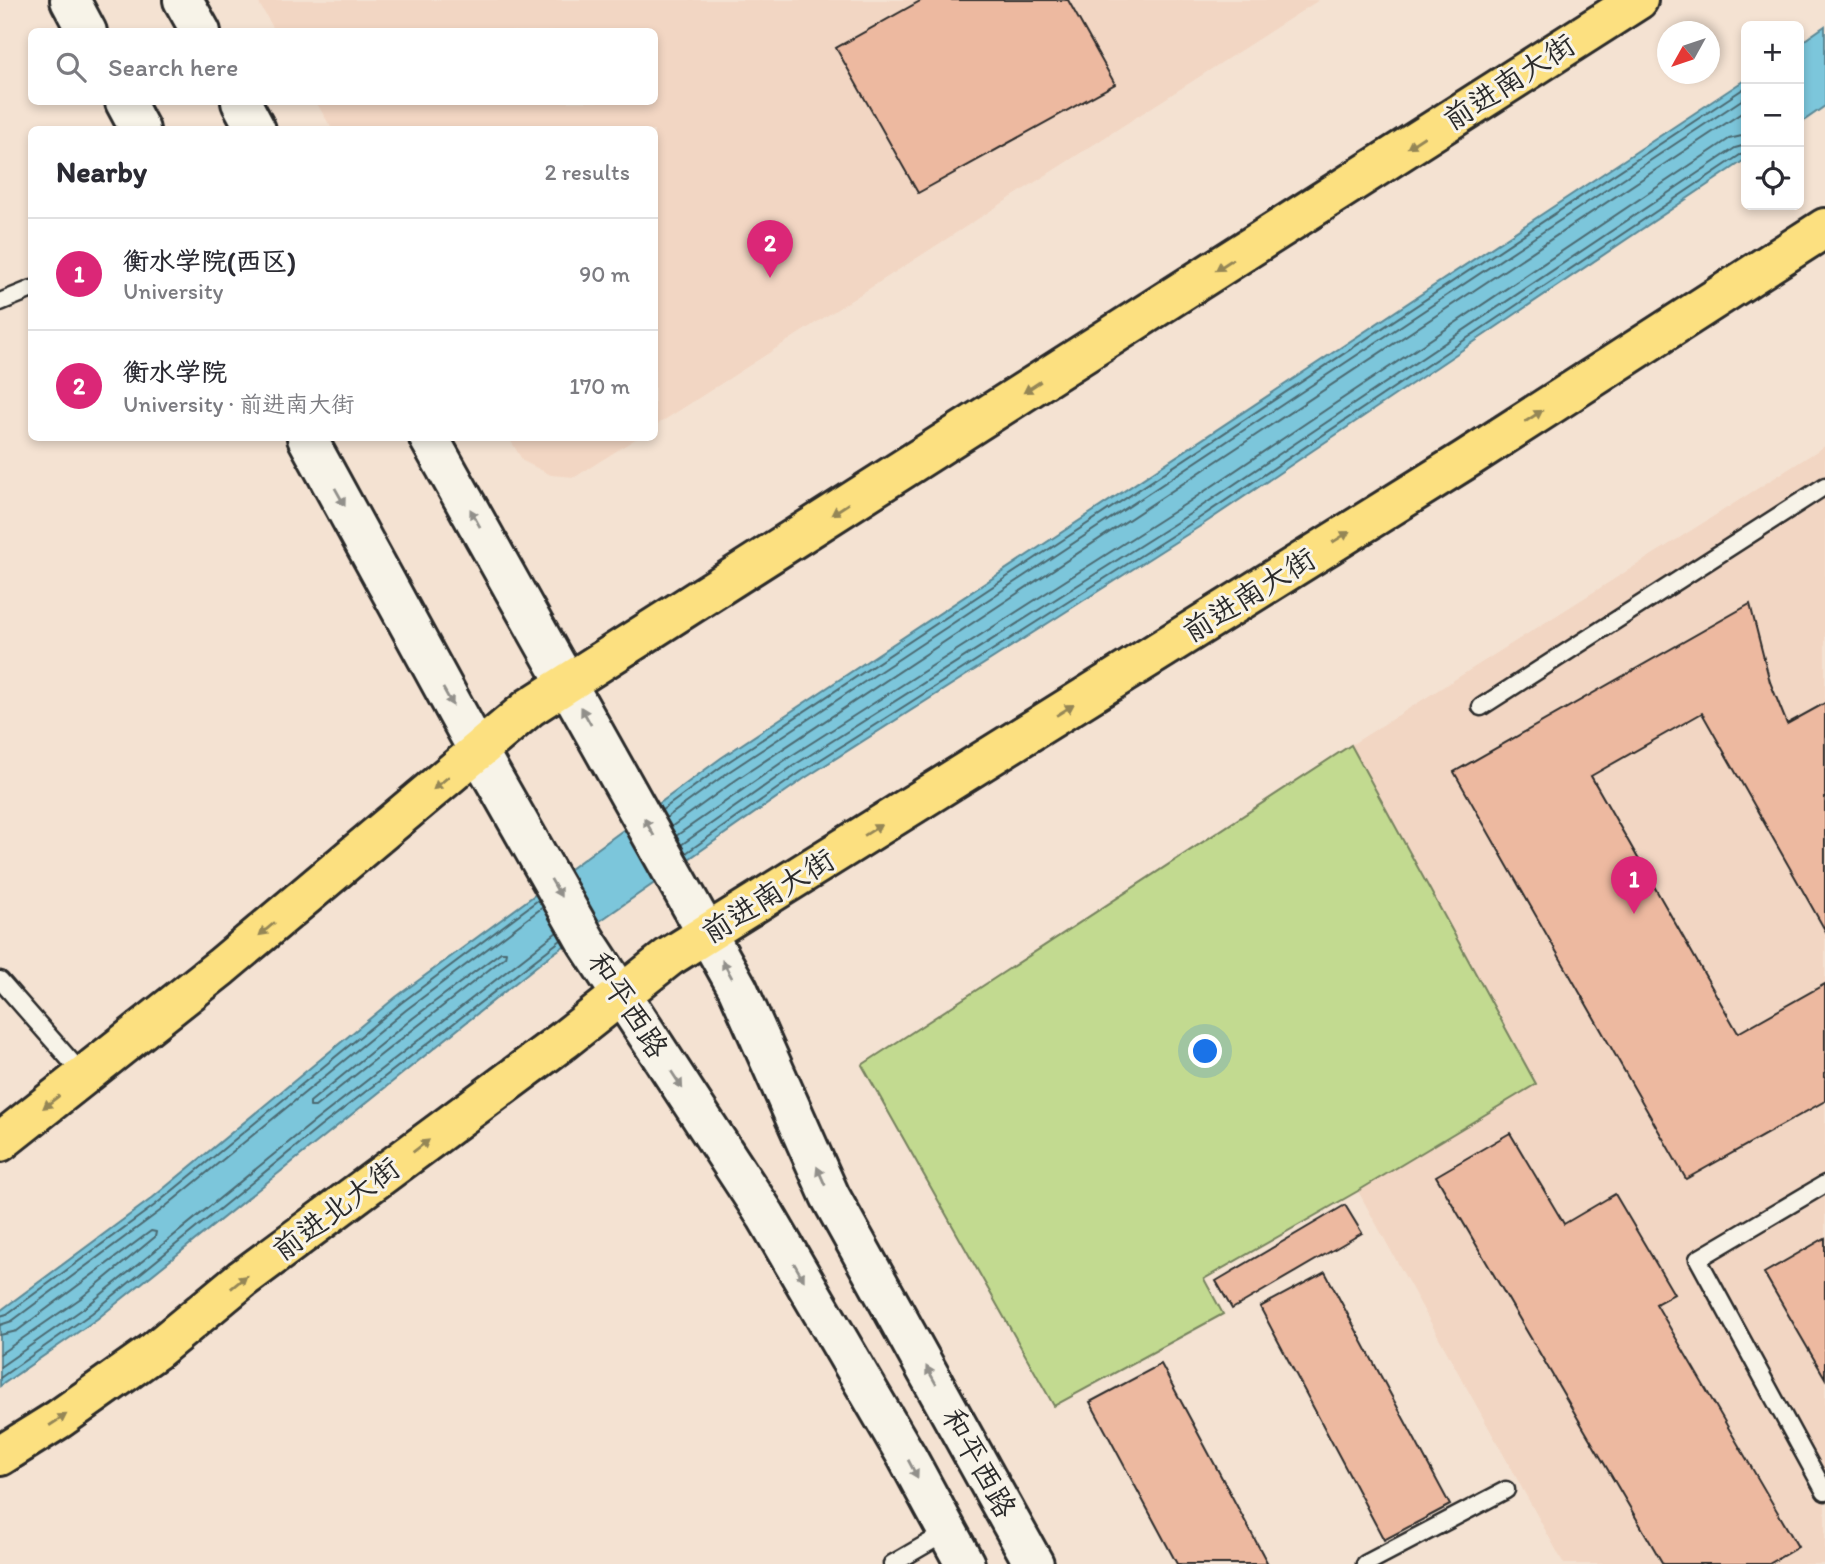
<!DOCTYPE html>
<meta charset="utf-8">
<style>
body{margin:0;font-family:Itim,"LXGW WenKai TC",sans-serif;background:#f2f2f3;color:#2b2b33}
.controls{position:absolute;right:21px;top:21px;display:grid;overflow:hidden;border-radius:10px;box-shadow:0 4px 10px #0003}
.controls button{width:63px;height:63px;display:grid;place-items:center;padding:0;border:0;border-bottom:2px solid #e1e1e2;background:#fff;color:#2b2b33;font:35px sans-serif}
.compass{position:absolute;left:1657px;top:21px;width:63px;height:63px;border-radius:50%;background:#fff;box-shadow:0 4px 10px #0003;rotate:230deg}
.you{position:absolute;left:1206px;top:1052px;width:24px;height:24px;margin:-18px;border:5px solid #fff;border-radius:50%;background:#1a73e8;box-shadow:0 0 0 10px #1a73e833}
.badge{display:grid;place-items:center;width:46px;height:46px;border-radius:50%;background:#db2777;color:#fff;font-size:23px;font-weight:700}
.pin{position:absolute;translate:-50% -58px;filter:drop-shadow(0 2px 4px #0008)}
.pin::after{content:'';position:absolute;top:37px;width:24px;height:21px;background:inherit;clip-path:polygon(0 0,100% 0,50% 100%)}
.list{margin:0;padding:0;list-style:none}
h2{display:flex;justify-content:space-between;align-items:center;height:91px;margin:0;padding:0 28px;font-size:30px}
h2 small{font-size:23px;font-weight:400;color:#7c7c81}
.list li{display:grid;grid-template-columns:46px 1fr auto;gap:21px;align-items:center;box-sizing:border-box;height:112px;padding:0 28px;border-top:2px solid #e1e1e2}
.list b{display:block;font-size:26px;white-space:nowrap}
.list p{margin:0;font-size:23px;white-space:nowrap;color:#7c7c81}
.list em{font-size:23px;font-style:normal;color:#7c7c81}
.icon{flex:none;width:38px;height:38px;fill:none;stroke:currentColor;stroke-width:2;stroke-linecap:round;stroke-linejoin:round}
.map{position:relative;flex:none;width:1825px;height:1564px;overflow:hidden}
.search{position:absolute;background:#fff;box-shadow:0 4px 10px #0003;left:28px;top:28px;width:630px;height:77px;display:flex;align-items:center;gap:18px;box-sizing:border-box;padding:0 24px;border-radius:10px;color:#7c7c81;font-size:26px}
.panel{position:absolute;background:#fff;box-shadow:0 4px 10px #0003;left:28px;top:126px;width:630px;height:315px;border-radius:10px}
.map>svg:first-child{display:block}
.built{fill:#f2d6c3}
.green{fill:#c2da90;stroke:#76825e;stroke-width:2}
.water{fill:#7bc6db;stroke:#5b8895;stroke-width:2}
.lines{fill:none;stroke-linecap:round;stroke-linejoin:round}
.shore{stroke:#4b6971;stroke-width:2}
.building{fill:#edb9a0;stroke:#2b2b2b;stroke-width:2}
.service-casing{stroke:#2b2b2b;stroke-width:21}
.secondary-casing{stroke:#2b2b2b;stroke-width:44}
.primary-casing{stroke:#2b2b2b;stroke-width:44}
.service{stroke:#f7f3e8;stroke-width:16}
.secondary{stroke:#f7f3e8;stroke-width:38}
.primary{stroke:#fce080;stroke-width:38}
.oneway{fill:#948656}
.oneway2{fill:#918f8a}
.labels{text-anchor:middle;stroke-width:6;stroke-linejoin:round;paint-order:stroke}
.street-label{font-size:30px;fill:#2b2b2b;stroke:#f7f3e8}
</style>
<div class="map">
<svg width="1825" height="1564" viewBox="0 0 1825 1564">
<rect width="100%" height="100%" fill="#f4e2d2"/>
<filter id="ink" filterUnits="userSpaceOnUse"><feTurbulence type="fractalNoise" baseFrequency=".0143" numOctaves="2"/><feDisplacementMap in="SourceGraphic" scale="14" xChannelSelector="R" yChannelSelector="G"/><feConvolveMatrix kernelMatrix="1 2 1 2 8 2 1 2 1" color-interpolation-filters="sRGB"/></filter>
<g filter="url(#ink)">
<path class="built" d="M257 0H1319L655 426 654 130 332 129 316 102H654V32L275 31Z
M509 438H637L575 477 551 475 523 461Z
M1825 446V1564H1564L1358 1191 1536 1083 1351 745Z"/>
<path class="green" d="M1351 745 1536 1084 1358 1191 1204 1279 1223 1314 1054 1406 862 1065Z"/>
<path class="water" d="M1825 26V106L1799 124V44Z
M1746 79V159L1202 525 805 778 544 960 97 1319 0 1386V1311L151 1199 396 997 721 758Z"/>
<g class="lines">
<path class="shore" d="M662 810 725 764 1746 87
M666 818 730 771 1746 97
M671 827 736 780 1746 110
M676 836 791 756 1187 503 1729 139 1746 135
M681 845 796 764 1193 512 1735 148 1746 145
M686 853 801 772 1198 519 1740 155 1746 154
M501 952H506L505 957 315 1107H310V1102L413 1018Z
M0 1316 7 1314 155 1205 401 1003 538 900
M0 1325 12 1321 160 1211 406 1010 543 907
M0 1335 17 1331 151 1231 156 1232 155 1237 81 1298 0 1354
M0 1367 87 1306 315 1121 557 932
M0 1378 92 1313 320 1127 561 940"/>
</g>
<path class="building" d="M922 0H1068L1115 84 918 193 836 48Z
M1750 604 1770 682 1787 724 1825 703V930L1702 713 1591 776 1738 1033 1825 984V1101L1686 1179 1454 772Z
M1510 1133 1564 1224 1615 1194 1674 1294 1656 1304 1798 1547 1769 1564H1663L1436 1176Z
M1345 1205 1362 1233 1232 1309 1216 1281Z
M1825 1238V1378L1764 1273Z
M1325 1272 1450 1505 1384 1540 1260 1307Z
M1161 1364 1268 1564H1177L1090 1402Z"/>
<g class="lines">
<defs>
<path id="service" d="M0 302 32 289
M1481 707 1825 486
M0 980 84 1076
M1825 1184 1698 1259 1825 1492
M892 1564 947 1532
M1365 1564 1506 1490"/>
<path id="secondary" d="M70 0 87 32
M183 0 201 32
M125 102 140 130
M241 102 256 130
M307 438 478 751 586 941 766 1216 907 1457 965 1564
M429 438 738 989 830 1196 1034 1564"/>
<path id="primary" d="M0 1142 221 967 530 707 1638 0
M0 1456 59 1419 155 1351 242 1279 564 1040 669 957 1465 460 1825 228"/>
</defs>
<use href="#service" class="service-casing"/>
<use href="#secondary" class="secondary-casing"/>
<use href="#primary" class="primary-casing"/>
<use href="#service" class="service"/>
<use href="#secondary" class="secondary"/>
<use href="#primary" class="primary"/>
</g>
<defs><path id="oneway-solid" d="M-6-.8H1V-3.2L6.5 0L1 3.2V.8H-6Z" transform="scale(1.75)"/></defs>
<g class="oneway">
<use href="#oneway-solid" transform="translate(1416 142) rotate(147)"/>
<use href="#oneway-solid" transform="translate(1224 265) rotate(147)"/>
<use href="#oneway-solid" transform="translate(1032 387) rotate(147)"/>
<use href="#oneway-solid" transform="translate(1534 416) rotate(-33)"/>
<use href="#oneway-solid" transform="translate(840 509) rotate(147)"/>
<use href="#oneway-solid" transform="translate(1341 537) rotate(-32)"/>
<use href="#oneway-solid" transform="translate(1065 710) rotate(-32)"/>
<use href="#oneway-solid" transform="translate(441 783) rotate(140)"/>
<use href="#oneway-solid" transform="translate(873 830) rotate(-32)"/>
<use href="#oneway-solid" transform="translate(267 929) rotate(140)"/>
<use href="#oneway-solid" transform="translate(51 1102) rotate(142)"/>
<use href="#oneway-solid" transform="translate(421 1146) rotate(-37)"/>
<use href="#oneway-solid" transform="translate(239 1282) rotate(-39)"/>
<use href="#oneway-solid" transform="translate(58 1420) rotate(-33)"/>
</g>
<g class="oneway2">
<use href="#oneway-solid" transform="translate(340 497) rotate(61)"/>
<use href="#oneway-solid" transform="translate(475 518) rotate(-119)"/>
<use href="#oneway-solid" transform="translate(448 697) rotate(61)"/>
<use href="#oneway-solid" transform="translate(586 716) rotate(-119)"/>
<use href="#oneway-solid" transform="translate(649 827) rotate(-119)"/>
<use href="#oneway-solid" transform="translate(556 888) rotate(60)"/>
<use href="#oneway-solid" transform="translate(727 969) rotate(-119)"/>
<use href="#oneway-solid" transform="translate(677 1080) rotate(57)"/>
<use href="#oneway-solid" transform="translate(821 1176) rotate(-114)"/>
<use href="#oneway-solid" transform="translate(799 1272) rotate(60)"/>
<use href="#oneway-solid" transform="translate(931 1375) rotate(-119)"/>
<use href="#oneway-solid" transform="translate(913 1469) rotate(62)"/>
</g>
</g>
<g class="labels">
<g class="street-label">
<text transform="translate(1509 82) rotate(-33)" y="10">前进南大街</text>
<text transform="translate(1249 595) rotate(-32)" y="10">前进南大街</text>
<text transform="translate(768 896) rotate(-32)" y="10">前进南大街</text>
<text transform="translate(628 1005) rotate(57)" y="10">和平西路</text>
<text transform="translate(336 1209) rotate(-37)" y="10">前进北大街</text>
<text transform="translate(979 1463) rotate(61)" y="10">和平西路</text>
</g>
</g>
</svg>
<div class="controls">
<button>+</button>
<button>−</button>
<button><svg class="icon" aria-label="locate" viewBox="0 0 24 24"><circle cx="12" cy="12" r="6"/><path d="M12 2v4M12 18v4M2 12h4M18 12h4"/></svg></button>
</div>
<svg class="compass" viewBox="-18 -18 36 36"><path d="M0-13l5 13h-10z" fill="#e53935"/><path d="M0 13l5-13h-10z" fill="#7c7c81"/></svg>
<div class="you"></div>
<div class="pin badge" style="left:1634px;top:914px">1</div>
<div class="pin badge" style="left:770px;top:278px">2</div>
<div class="search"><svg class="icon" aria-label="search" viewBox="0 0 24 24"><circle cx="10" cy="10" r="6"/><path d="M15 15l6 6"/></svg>Search here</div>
<section class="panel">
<h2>Nearby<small>2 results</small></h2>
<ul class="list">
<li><span class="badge">1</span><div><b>衡水学院(西区)</b><p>University</p></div><em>90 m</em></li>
<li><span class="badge">2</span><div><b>衡水学院</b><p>University · 前进南大街</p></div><em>170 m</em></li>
</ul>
</section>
</div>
